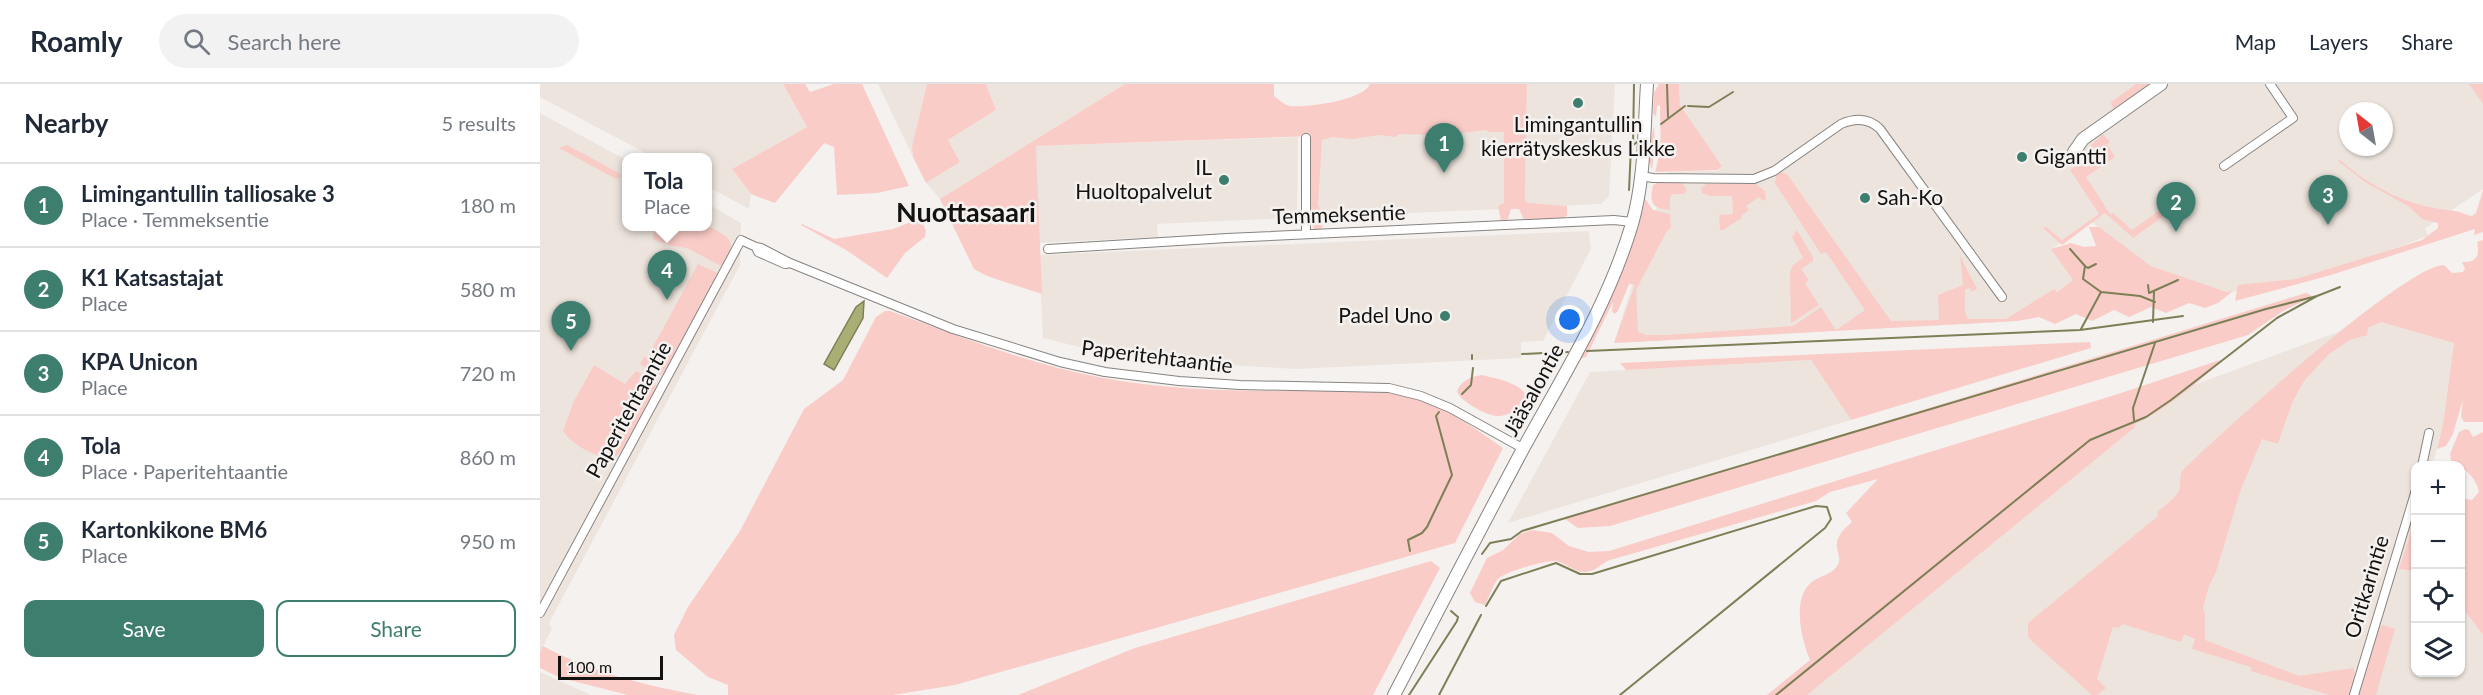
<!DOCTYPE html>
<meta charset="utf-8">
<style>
body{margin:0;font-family:Lato,sans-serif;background:#f2f2f3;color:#1f2937}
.controls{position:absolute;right:18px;bottom:18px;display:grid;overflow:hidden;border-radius:12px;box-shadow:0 2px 4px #0004}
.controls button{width:54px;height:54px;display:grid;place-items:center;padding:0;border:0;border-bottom:2px solid #e0e1e3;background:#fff;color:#1f2937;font:30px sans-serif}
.compass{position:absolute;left:1799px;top:18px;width:54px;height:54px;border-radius:50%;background:#fff;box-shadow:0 2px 4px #0004;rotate:329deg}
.scale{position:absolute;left:18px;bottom:15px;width:105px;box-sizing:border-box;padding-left:6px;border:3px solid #131211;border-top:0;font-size:16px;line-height:21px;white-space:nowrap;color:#131211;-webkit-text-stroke:4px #f4f1ef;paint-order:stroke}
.you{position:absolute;left:1030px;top:236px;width:21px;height:21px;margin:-15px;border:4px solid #fff;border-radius:50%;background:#1a73e8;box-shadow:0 0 0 9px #1a73e833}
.badge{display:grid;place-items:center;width:39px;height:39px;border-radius:50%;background:#3d7e6e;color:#fff;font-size:20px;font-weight:700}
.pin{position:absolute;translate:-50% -50px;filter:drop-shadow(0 2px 3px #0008)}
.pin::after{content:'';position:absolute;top:32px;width:21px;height:18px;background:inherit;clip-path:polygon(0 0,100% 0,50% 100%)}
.popup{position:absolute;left:82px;top:69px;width:90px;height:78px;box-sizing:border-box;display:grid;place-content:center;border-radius:12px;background:#fff;filter:drop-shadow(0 2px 4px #0005);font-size:20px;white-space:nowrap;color:#747a83}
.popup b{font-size:22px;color:#1f2937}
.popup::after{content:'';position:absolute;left:50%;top:100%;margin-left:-12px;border:12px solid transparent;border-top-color:#fff}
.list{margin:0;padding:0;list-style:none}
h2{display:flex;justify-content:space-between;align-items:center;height:78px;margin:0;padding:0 24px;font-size:26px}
h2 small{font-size:20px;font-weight:400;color:#747a83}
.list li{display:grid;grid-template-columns:39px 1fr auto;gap:18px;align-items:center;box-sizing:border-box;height:84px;padding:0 24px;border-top:2px solid #e0e1e3}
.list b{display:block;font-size:22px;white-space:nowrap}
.list p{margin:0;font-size:20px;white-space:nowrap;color:#747a83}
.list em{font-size:20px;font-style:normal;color:#747a83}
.actions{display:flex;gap:12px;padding:18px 24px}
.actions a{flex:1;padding:14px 0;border:2px solid #3d7e6e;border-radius:12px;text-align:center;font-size:21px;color:#3d7e6e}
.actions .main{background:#3d7e6e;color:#fff}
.icon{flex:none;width:33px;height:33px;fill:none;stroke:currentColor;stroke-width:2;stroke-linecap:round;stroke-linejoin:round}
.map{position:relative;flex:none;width:1943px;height:611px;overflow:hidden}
header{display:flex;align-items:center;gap:36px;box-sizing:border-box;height:84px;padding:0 30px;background:#fff;border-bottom:2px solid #e0e1e3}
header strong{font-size:28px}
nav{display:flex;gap:33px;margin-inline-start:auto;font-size:21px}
.search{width:420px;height:54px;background:#f2f2f3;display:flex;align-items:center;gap:15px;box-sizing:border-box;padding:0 21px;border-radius:33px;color:#747a83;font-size:22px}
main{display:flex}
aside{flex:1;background:#fff}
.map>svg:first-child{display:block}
.built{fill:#ede5dd;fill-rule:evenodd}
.green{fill:#faccc7}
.water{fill:#aaae75;stroke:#7d7f57;stroke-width:1.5}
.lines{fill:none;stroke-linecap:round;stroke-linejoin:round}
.stream{stroke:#7d7f57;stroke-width:2}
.street-casing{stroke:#868481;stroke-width:10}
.secondary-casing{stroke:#868481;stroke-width:14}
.street{stroke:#fff;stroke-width:8}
.secondary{stroke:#fff;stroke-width:12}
.poi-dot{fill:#3d7e6e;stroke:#f4f1ef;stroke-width:2}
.labels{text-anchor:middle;stroke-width:5;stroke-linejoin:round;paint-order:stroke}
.poi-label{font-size:21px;fill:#131211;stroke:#f4f1ef;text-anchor:start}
.street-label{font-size:21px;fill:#131211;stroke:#f4f1ef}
.district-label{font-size:27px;font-weight:bold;fill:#131211;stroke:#f4f1ef}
</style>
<header>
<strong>Roamly</strong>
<div class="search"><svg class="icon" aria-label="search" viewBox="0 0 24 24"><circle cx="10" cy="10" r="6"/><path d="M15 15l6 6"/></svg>Search here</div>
<nav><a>Map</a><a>Layers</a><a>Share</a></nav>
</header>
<main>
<aside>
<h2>Nearby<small>5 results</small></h2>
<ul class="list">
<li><span class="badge">1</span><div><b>Limingantullin talliosake 3</b><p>Place · Temmeksentie</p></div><em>180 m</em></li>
<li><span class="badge">2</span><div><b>K1 Katsastajat</b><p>Place</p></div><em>580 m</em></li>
<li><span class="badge">3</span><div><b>KPA Unicon</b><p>Place</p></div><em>720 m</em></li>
<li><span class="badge">4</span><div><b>Tola</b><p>Place · Paperitehtaantie</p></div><em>860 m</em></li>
<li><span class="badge">5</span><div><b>Kartonkikone BM6</b><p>Place</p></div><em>950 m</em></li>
</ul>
<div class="actions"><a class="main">Save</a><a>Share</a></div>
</aside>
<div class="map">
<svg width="1943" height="611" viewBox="0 0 1943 611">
<rect width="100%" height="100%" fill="#f4f1ef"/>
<path class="built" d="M0 0H243L267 43 192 85 211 110 209 125 168 103V74L113 73 0 13Z
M338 0H387L372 62 373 73Z
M446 0H585L400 115 386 99 420 78 408 56 456 26Z
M987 0H1075L1069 112 1061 120 993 123 985 116Z
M1139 0H1932L1943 15V105L1885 144 1888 152 1753 201 1687 208 1611 182 1550 137 1512 165 1533 196 1477 237 1074 259 1128 88 1178 87 1182 82 1140 21ZM1808 27H1844V63H1808Z
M0 29 86 76V142H168V120L201 139 200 181 9 539 12 545 0 568Z
M970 43 969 117 961 125 781 133 774 125 775 52Z
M758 53 757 126 750 134 617 140 618 153 498 159 495 62Z
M1049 147 1051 165 1003 257 981 258V274L757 285 634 278 575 272 503 254 499 171Z
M1833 235 1914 259 1903 340 1895 372 1892 381 1876 382 1875 435 1860 485 1875 487 1876 588H1920L1921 522 1943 551V611H1242L1635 308Z
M1271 276 1311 336 968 439 1050 288Z
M0 588 51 611H0Z"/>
<path class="green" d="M243 0H265L270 8 294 0H322L369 102 337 109 297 111 294 63 284 59 235 119 211 110 192 85 267 43Z
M387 0H446L456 26 408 56 420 78 386 99 373 73 372 62Z
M585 0H734V12C739 16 745 21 750 22 767 24 824 16 830 0H987L985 116 988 119 1027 122V131L1023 135 984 136 979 125H971L968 135 961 137 958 122 964 119V48H950L945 46 915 50C909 47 896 46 891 51L859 50 856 53 840 51 812 55 792 53 782 56 778 121C782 128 786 137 781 145L775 146 769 136 770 52 496 62 502 210 447 192 434 185 400 115Z
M1119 0H1139L1140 21 1182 82 1178 86 1115 88C1123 61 1120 48 1120 21L1117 22 1116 33 1113 29 1114 9Z
M1596 0H1609L1573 25 1571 18Z
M1929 0H1943V20Z
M1114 41 1115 61 1112 86 1108 73Z
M1563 50 1570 58 1567 60 1575 73 1546 93 1570 130 1573 129 1592 146 1634 116 1638 122 1593 154 1565 129 1522 161 1503 144 1506 143 1522 156 1559 130 1530 86 1547 74 1551 61Z
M27 61 79 89 81 93 76 95 19 64Z
M1800 76C1833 105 1871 123 1915 127 1921 128 1926 131 1932 132L1936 129 1943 106V148L1934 151 1935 145 1791 191 1695 217 1698 201 1756 195 1882 156 1898 144V139L1882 135 1868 122 1825 98 1798 77Z
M1240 88 1247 90 1351 237 1399 236 1398 211 1423 201 1420 172 1437 205 1432 208 1429 204 1425 206V228L1428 235H1466L1514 205 1517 208 1533 196 1511 165 1531 159 1544 163 1556 162 1549 143H1559L1611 182 1687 208 1693 207 1678 219 1665 224 1649 219 1626 229 1611 223 1589 233 1574 226 1552 237 1536 230 1515 240 1499 233 1477 237 1074 259 1095 201 1089 200 1078 227 1074 230 1072 227 1073 218 1046 273 1039 275 1102 113 1106 116 1113 126 1130 130 1131 144 1127 147 1096 206 1098 248 1107 251H1126L1253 242 1281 223 1296 246 1325 226 1286 168 1281 170 1235 99 1236 91Z
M1117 99H1142L1147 106 1144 110H1133L1130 113V126C1112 125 1109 119 1113 101Z
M1215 99 1225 107 1226 115 1223 117 1219 113 1206 122 1209 126 1201 132 1202 134 1183 146H1180L1179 131 1193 130 1192 112H1171L1162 109 1161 104 1166 100Z
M381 134 386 147 385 153 365 169 347 194 306 166 261 141 262 140 294 155 353 145Z
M168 142C179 149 197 153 189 170 187 175 186 179 181 182L147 164 132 162 113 155V151L118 143Z
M1257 146 1273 173V177L1261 185 1269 196 1265 199 1279 221 1251 239 1250 188 1253 181 1263 174 1252 153Z
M1943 156V338H1924L1921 333 1923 315 1913 350 1906 362 1897 365 1903 340 1914 259 1841 238 1828 244 1827 251 1810 256 1789 270 1764 297 1752 319 1738 360 1722 355 1701 405 1676 488 1669 502 1663 524 1665 530V556L1759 592 1813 584 1815 590 1810 611H1789L1711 587V583L1652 565 1655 555 1644 550 1641 558 1582 540 1579 544 1573 543 1557 595 1566 604 1557 611H1552L1495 560 1488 553V539L1618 432 1617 428C1624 422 1635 415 1639 406 1642 398 1638 390 1644 385 1680 350 1864 182 1904 181L1912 189 1923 188 1925 185 1922 178C1937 179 1940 171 1937 158Z
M158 180 178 189 125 289 117 292 100 280 104 273 107 274Z
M1766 209 1771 211 1770 214 1743 227 1708 251 1070 442 1038 444 1025 435Z
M345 227H350C420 252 490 281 563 294 623 305 684 307 745 307 786 307 831 302 872 314 905 323 935 344 963 364L915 459 415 601 353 611H188V601L168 593 136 566 134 551 148 523 200 447 264 325 303 296 336 233Z
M1550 258 1551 264 1311 336 1271 276 1086 286 1080 279Z
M1680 276C1669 292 1615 333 1596 339L1594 344 1267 611H1227L1270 576C1261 555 1251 513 1273 497 1282 491 1295 490 1299 478 1300 474 1298 468 1297 464 1295 453 1304 445 1312 438L1306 429 1338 395 1290 408 1276 417 1070 476C1061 479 1057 487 1046 488 1034 489 1026 478 1015 477 1006 476 963 488 957 496 952 503 949 513 945 521L935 518 930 509 947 474 963 466 980 450 992 446 1012 449 1029 462 1049 468 1069 467 1578 310Z
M54 281 85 300 96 287 112 296 117 304 81 368 71 376C54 371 33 362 23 347L33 319Z
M942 291C957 295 980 298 987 313 981 323 972 331 960 332 949 333 920 318 917 307 922 296 930 293 942 291Z
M1925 345 1929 346 1933 353 1943 348V551L1921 522V409L1926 415 1932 416 1939 408C1936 392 1923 384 1911 376L1910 370 1919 348Z
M1875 435V487L1859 485Z
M891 477 900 484 833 611H478L595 564Z
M1843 541 1855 545 1836 611H1818L1838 544Z
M3 562C51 588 104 601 157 611H88L21 594 0 584V568Z"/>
<path class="water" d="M324 217 323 234 294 286 284 280 316 223Z"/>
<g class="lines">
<path class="stream" d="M1127 0 1128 33
M1148 22 1169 23 1193 8
M1121 40 1145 22
M1093 61 1094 0
M1089 106 1091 63 1098 57
M1530 165 1545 182 1548 184 1556 180
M1545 182 1543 195 1561 208 1600 212 1615 218
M1608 201 1609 209 1638 196
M1613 238 1614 208
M1541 245 1561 208
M1047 267 1540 246 1643 232
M1015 269 1028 268
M982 270 1004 269
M932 271V275
M922 310 931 301 933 284
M1594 336 1593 324 1615 259
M870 467 868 456 882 449 887 443 912 391 896 332 899 328
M942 470 950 459 971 455 982 447 1726 225 1777 212
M946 522 961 497 1016 479 1040 490H1052L1276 422 1287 423 1291 435 1285 444 1080 611
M869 611 917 537 918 533 911 527
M899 611 941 531
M1236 611 1550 356 1606 333 1631 316 1737 234 1777 212 1800 203"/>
<defs>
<path id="street" d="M1684 82 1753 34 1730 0
M1101 92 1113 94 1214 95 1234 87 1301 40C1315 34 1329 34 1340 45L1462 213
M766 150V54
M216 163 221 164 250 179 245 180 218 168Z
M508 165 687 154 1074 136 1092 138
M250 179 413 245 520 278 565 288 639 297 700 301 849 304 881 312 910 324 984 365
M1882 382 1889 349
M0 529 201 156 216 163
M1814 611 1876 406"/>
<path id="secondary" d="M1534 68 1543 55 1621 0
M854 611C897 529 939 447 983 365 1023 292 1068 221 1092 140 1105 95 1104 46 1107 0"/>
</defs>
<use href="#street" class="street-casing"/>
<use href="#secondary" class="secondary-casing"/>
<use href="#street" class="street"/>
<use href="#secondary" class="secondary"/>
</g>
<g class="poi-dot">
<circle cx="1038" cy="19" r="6"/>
<circle cx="1482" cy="73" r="6"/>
<circle cx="684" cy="96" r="6"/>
<circle cx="1325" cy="114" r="6"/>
<circle cx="905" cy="232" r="6"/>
</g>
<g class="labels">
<g class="poi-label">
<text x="1038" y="48" text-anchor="middle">Limingantullin<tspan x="1038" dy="24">kierrätyskeskus Likke</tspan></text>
<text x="1494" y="80">Gigantti</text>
<text x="672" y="91" text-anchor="end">IL<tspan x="672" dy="24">Huoltopalvelut</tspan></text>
<text x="1337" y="121">Sah-Ko</text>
<text x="893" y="239" text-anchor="end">Padel Uno</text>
</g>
<g class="street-label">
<text transform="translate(799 131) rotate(-2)" y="7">Temmeksentie</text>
<text transform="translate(617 273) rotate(7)" y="7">Paperitehtaantie</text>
<text transform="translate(994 306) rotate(-61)" y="7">Jääsalontie</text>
<text transform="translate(89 326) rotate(-61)" y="7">Paperitehtaantie</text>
<text transform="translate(1827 503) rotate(-73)" y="7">Oritkarintie</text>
</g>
<g class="district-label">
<text x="426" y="138">Nuottasaari</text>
</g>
</g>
</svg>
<div class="controls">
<button>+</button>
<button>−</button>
<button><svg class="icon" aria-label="locate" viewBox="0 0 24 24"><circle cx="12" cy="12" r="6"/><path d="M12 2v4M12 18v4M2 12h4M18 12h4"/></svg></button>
<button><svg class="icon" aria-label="layers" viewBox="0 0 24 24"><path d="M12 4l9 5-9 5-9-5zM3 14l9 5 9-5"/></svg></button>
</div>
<svg class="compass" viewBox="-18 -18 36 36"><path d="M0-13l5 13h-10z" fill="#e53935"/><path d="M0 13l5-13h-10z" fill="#747a83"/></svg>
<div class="scale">100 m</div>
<div class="you"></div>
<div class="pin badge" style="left:904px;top:89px">1</div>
<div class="pin badge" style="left:1636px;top:148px">2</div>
<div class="pin badge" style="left:1788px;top:141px">3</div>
<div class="pin badge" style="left:127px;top:216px">4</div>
<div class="popup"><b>Tola</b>Place</div>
<div class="pin badge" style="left:31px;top:267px">5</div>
</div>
</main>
